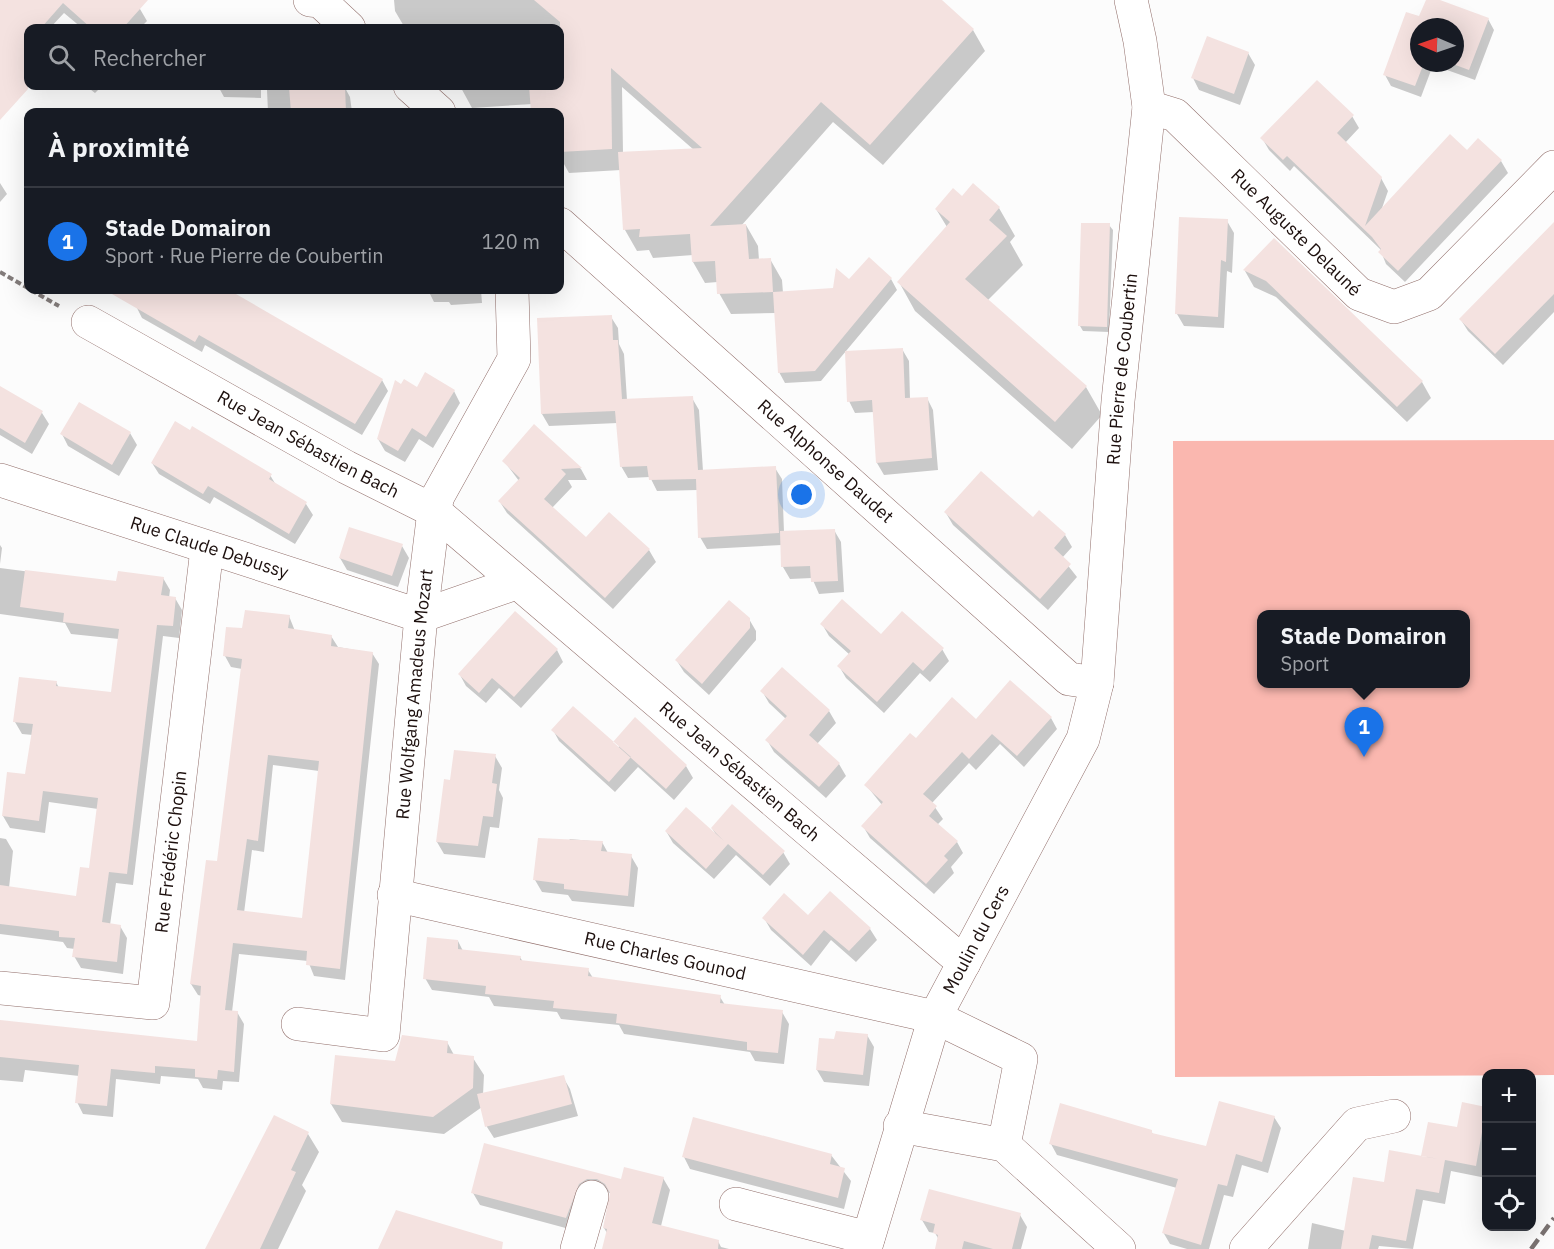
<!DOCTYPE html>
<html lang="fr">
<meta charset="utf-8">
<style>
body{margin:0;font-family:"IBM Plex Sans",sans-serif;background:#242831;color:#f1f3f6}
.controls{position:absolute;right:18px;bottom:18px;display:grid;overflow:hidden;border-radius:12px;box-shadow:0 6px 24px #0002}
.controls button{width:54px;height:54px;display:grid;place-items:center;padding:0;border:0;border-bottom:2px solid #363941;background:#171b24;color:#f1f3f6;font:30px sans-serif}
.compass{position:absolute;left:1410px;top:18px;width:54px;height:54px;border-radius:50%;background:#171b24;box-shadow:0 6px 24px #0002;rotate:272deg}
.you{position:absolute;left:802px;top:495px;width:21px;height:21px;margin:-15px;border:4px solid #fff;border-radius:50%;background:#1a73e8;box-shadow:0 0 0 9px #1a73e833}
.badge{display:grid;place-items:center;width:39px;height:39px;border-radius:50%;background:#1a73e8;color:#fff;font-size:20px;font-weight:700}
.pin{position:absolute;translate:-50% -50px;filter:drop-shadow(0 2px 3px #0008)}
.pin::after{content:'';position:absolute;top:32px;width:21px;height:18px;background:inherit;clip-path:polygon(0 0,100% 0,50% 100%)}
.popup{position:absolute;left:1257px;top:610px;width:213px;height:78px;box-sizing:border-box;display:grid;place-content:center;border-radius:12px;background:#171b24;filter:drop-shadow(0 2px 4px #0005);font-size:20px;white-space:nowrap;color:#9ea1a6}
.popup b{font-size:22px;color:#f1f3f6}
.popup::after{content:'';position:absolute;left:50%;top:100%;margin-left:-12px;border:12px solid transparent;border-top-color:#171b24}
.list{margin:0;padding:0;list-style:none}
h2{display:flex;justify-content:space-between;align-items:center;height:78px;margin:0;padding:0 24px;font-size:26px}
h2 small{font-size:20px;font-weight:400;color:#9ea1a6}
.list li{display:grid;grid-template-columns:39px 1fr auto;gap:18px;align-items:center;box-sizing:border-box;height:108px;padding:0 24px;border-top:2px solid #363941}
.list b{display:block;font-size:22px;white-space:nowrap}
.list p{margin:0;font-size:20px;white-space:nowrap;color:#9ea1a6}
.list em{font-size:20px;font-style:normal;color:#9ea1a6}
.icon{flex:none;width:33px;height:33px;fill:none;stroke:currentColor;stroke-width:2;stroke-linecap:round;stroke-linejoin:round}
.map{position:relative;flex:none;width:1554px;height:1249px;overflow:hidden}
.search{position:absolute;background:#171b24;box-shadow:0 6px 24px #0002;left:24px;top:24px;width:540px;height:66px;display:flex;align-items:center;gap:15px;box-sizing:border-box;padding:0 21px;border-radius:12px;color:#9ea1a6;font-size:22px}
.panel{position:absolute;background:#171b24;box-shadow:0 6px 24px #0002;left:24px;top:108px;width:540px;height:186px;border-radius:12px}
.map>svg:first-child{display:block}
.green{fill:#fab7af;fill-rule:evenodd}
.shadow{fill:#0003;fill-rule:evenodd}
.building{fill:#f4e2e0;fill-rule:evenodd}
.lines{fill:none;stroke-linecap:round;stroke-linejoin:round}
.minor-casing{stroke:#916e6a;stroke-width:34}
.path{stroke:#837c7b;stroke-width:4;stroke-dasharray:6 3;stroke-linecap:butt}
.minor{stroke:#fff;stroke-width:33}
.rail{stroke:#7a7271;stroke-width:4.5;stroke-dasharray:12 6;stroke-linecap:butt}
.labels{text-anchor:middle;stroke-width:4.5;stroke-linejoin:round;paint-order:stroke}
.street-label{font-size:18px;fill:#1c0f0d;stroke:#fcfcfc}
</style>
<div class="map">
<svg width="1554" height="1249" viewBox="0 0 1554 1249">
<rect width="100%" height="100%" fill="#fcfcfc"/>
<path class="green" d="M1554 440V1075L1175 1077 1173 441ZM1262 614H1466V684H1262Z"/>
<path class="shadow" d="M0 0H130L140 9 147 21 140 28H82L64 13 50 28H28V53L0 84Z
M380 0H939L973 30 985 51 883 165 833 122 741 226 746 225 758 246 759 260 770 259 782 280 783 293 835 289 849 281 891 279 897 290 821 381 785 383 779 372 776 313 731 314 719 293 718 282 705 283 693 262V255L653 258 649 250 637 251 625 230 621 170 569 173 560 157V112H532V104L472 108 460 86H560V28H405L395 11 394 0ZM622 87 694 150 623 153Z
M1428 0H1436L1488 19 1494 30 1475 80 1433 65 1421 97 1391 86 1385 75 1420 18ZM1419 27H1455V63H1419Z
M1248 53 1255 65 1240 105 1199 90 1193 78Z
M86 86H102L95 93Z
M218 86H261V98L224 97Z
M344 86 350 97 352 112H268L267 90Z
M1352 116 1359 128 1345 143 1381 178 1388 191 1381 211 1467 152 1478 140 1501 161 1508 173 1405 282 1386 264 1380 249 1294 166 1290 171 1269 150 1262 138Z
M0 183 7 194 0 202Z
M962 198 999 208 1015 236 1010 242 1023 265 987 301 1086 387 1102 415 1072 449 915 311 899 282 947 227 936 209Z
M1227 221 1234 233 1232 273 1227 271 1224 328 1184 326 1177 314Z
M1109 225 1113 230 1109 332 1083 331 1080 326Z
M1554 225V312L1503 365 1468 331 1461 320Z
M1274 240 1422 382 1431 398 1407 422 1276 297 1254 287 1245 271Z
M146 290H213L223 295 226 290 382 380 388 391 362 435 205 345 202 352 142 318 136 306Z
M428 290H481L482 303 451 305 449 302H434Z
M611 317 618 328 619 344 624 354 627 400 692 398 699 410 703 471 775 468 782 479 784 532 834 530 841 542 844 592 819 594 812 578 790 579 783 567 782 545 707 549 700 537 698 490 657 491 650 477 628 478 621 466 618 423 549 426 542 414Z
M902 349 909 361 910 399 927 398 933 410 938 470 884 475 877 463 874 412 855 413 849 401Z
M0 387 42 413 49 424 32 454 0 435Z
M454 391 460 403 433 448 419 439 405 462 385 451 378 439Z
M534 426 581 469 587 480H568L572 487 552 508 586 539 609 514 649 550 656 562 613 609 507 513 500 502 519 481 504 461Z
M130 433 137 445 119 476 68 446 62 434Z
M152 463 270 475 276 485 306 504 313 515 295 544 214 497 210 504 159 474Z
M946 513 1033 519 1065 535 1072 547 1062 558 1077 577 1048 610 953 525Z
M0 545 2 548 0 564Z
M402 546 409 558 398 587 347 570 340 558Z
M0 568 117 583 163 578 170 590 169 598H175L182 610 179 638 163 636 133 885 116 883 110 925 120 926 127 938 123 974 81 968 74 956 75 949 67 948 63 942 0 934V838L6 839 13 851 9 888 77 898 91 869 98 809 49 802 45 833 10 828 3 816 27 776 33 735 22 734 15 722 56 682 59 688 112 694 119 639 71 634 65 623 0 614Z
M289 616 295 631 331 636 338 647 372 653 379 664 345 980 314 976 308 961 239 954 232 1012H237L244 1024 239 1082 223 1081 222 1090 203 1088 198 1079 161 1076 160 1084 116 1079 113 1117 83 1114 77 1102 79 1076 25 1070 23 1082 0 1080V1022L199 1042 202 996 198 995 191 984 218 863 242 669 231 667 225 656 244 630ZM273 765 319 771 304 920 244 913 252 850 264 852Z
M749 619 756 631V640L709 695 684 672 677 661Z
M822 624 942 649 949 661 930 682 920 673 884 713 846 678 839 666 850 655 829 636Z
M557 650 563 662 521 708 499 688 486 703 466 686 460 675Z
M762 691 829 711 836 723 817 744 839 764 846 776 826 798 774 752 767 740 786 719 769 703Z
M1051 718 1057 729 1024 767 1000 744 976 770 969 763 932 803 943 819 937 825 957 842 963 853 951 867 954 873 934 894 870 838 863 826 882 805 866 785 916 740 976 721Z
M635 719 686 766 693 778 674 800 638 767 615 792 559 741 553 730 618 748Z
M495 756 502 768 499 790 503 798 499 828 490 827 485 858 444 854 437 842 451 781Z
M712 828 783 852 790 864 770 886 736 855 714 879 673 843 666 831 716 835Z
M570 839 602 842 608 853 631 856 638 868 634 907 572 901 568 895 542 892 535 880Z
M808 917 870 929 877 940 856 962 831 940 811 966 771 930 764 918Z
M458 941 463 951 520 957 523 962 588 970 593 978 720 997 725 1005 782 1012 789 1024 784 1064 755 1061 750 1052 624 1034 619 1025 561 1019 557 1012 494 1006 489 997 432 990 425 978Z
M867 1035 874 1047 869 1086 824 1082 817 1070 835 1041Z
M447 1042 454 1055 473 1058 484 1075 483 1095 563 1077 570 1089 578 1116 494 1138 487 1127 482 1107 444 1134 342 1122 331 1104 396 1063Z
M1463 1104 1486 1108V1178L1451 1171 1445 1204 1423 1200 1413 1249 1379 1246 1378 1249H1308L1312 1223 1346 1231 1386 1184 1425 1158 1458 1129Z
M275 1117 308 1134 319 1152 302 1185 306 1191 278 1249H206Z
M1274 1117 1281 1128 1268 1173 1242 1165 1233 1197 1224 1195 1209 1249H1187L1170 1244 1163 1232 1177 1188 1057 1155 1051 1144 1151 1131 1153 1134 1207 1147Z
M485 1145 622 1180 663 1178 670 1190 661 1226 718 1241 721 1247 729 1249H603L607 1233 604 1228 611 1194 605 1190 573 1230 480 1205 473 1193Z
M831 1155 851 1181 844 1209 690 1169 684 1157Z
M1020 1215 1027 1227 1021 1249H936L939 1240 935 1233 929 1232 922 1220Z"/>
<path class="building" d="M0 0H148L123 28H91L63 3 41 28H28V89L0 120Z
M534 0H942L974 29 870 145 821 102 710 226 746 224 749 259 771 258 773 292 717 294 715 261 692 262 690 234 639 237 640 229 623 230 618 152 702 148 611 68 612 149 560 152V112H531L529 86H560V22Z
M1426 0H1440L1489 18 1469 70 1450 63H1455V27H1419V63H1424L1415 86 1383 75 1406 12 1419 16Z
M1207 36 1249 52 1234 94 1191 78Z
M1317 80 1354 115 1337 133 1382 177 1365 226 1450 134 1467 150 1478 138 1502 160 1398 271 1378 252 1381 249 1372 237 1287 156 1283 160 1260 138Z
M345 86 346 112H291L289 87Z
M973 183 1000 207 989 220 1007 236 965 279 1087 386 1055 422 897 282 950 222 935 209 953 188 962 196Z
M1179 217 1228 219 1226 262 1221 260 1218 317 1175 314Z
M1554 222V294L1495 354 1459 319Z
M1081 223H1110L1107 327 1078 326Z
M1274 238 1423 381 1397 407 1266 281 1243 270Z
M869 257 892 278 815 371 778 373 773 292 833 288 836 268 849 279Z
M105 290H229L383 379 355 424 199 335 195 342Z
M612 315 613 340H618L622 399 693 396 698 470 776 466 779 533 698 538 696 479 649 480 647 466 620 467 615 411 541 414 537 318Z
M903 348 905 398 928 397 932 458 876 463 872 400 847 402 845 351Z
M425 372 455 390 426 437 412 428 398 451 377 439 395 380 401 384 404 379 417 387Z
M0 386 43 411 25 443 0 428Z
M79 402 131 432 112 465 60 434Z
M175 421 190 430 192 426 272 474 269 479 307 502 289 534 208 486 203 494 151 463Z
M534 424 582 468 561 469 566 474 544 499 586 537 609 512 650 549 605 598 498 501 520 478 502 461Z
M981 471 1033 517 1039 510 1066 534 1054 548 1071 564 1040 599 944 512Z
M349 527 403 544 392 576 339 558Z
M835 529 838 581 811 582 810 566 781 567 780 531Z
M25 570 116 581 118 571 164 577 161 595 176 597 173 626 157 625 127 874 109 872 102 922 121 925 117 962 72 957 75 938 59 937V931L0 924V885L76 896 80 867 89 868 98 798 43 791 39 821 2 816 7 772 25 774 33 724 13 722 19 677 57 681 56 686 111 692 119 629 63 622 64 613 20 607Z
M842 599 881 634 902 611 944 648 923 671 913 662 877 702 837 666 851 651 820 624Z
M729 600 750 618V628L702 684 675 660Z
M245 610 290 615 288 628 332 635 331 646 373 652 340 969 306 965 307 951 233 943 225 1010 238 1011 234 1072 218 1070 217 1079 195 1077V1069L155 1066V1073L111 1069 107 1106 75 1103 79 1065 0 1057V1020L197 1041 201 986 190 984 206 860 217 861 242 659 223 656 226 627 242 628ZM268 755 319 761 302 918 237 910 247 839 258 841Z
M515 611 558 649 514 697 492 678 479 693 458 674Z
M782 667 830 710 809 735 840 763 819 787 765 740 787 716 760 691Z
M1010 680 1052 717 1017 756 992 734 969 759 962 752 923 794 937 806 929 816 958 841 944 856 948 860 926 884 861 826 883 802 864 785 910 733 916 738 952 697 976 719Z
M573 706 631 757 609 782 551 730Z
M635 717 687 765 666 789 613 742Z
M454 750 496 754 492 783 497 784 493 817 483 816 478 846 436 842 444 779 450 780Z
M732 804 785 851 763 875 728 844 706 869 665 831 686 807 724 841 711 828Z
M538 838 603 841 601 851 632 854 628 896 564 889V884L533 880Z
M830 891 871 928 849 951 824 930 803 955 762 918 784 893 808 915Z
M427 937 458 940V949L521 956 520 960 589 968 588 976 721 995 720 1003 783 1010 778 1053 747 1050V1042L616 1023 617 1014 553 1008 554 1001 485 994 486 986 423 979Z
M836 1031 868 1034 863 1075 816 1070 819 1038 834 1039Z
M402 1035 448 1041 447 1053 474 1056 473 1088 433 1117 330 1104 335 1055 395 1061Z
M564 1075 572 1104 485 1127 477 1094Z
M1219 1101 1275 1116 1262 1162 1236 1154 1227 1186 1218 1184 1201 1245 1162 1233 1178 1179 1049 1144 1060 1103 1152 1130V1133L1206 1146Z
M1462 1102 1486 1107V1133L1482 1132 1476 1166 1445 1160 1439 1193 1416 1189 1406 1241 1372 1235 1369 1249H1341L1353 1177 1384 1182 1389 1150 1439 1159 1421 1156 1428 1122 1457 1127Z
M274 1115 309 1132 291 1170 296 1172 260 1249H205Z
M693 1117 832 1154 830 1164 845 1168 838 1198 682 1157Z
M484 1143 621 1179 624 1167 664 1177 652 1223 719 1240 718 1249H602L607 1229 603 1228 610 1193 605 1184 597 1179H587L579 1184 566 1218 471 1193Z
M929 1189 1021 1213 1012 1249H993L964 1241 962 1249H935L938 1235 933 1233 935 1224 920 1220Z
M396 1210 503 1242 502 1249H378Z"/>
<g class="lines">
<defs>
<g id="minor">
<path d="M310 0 320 1 349 28"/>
<path d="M410 86 439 112"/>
<path id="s1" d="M1149 107 1175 115 1359 294 1394 307 1429 294 1554 167"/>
<path id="s2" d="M560 224 1069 679 1097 683"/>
<path id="s3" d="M88 322 346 467 434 511 964 963"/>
<path id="s4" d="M0 480 421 616 516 583"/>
<path id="s5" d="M394 895 935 1017 1021 1059 1004 1145"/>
<path id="s6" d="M0 988 153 1003 207 549"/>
<path id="s7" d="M298 1024 383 1035 421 616 434 511 438 496 514 359 512 290"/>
<path d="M900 1126 1004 1145 1119 1249"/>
<path d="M736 1204 868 1238"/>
<path d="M577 1249 592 1197"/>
<path id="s8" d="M865 1249 935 1017 1083 739 1097 683 1118 401 1149 107 1140 41 1131 0"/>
<path d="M1246 1249 1357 1124 1394 1116"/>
</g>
</defs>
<use href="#minor" class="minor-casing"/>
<path class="path" d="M0 272 28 288
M31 290 59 306"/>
<use href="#minor" class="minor"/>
<path class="rail" d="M1531 1249 1554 1218"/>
</g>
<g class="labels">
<g class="street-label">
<text dy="6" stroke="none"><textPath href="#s1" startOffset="196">Rue Auguste Delauné</textPath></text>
<text dy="6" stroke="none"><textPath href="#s8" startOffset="930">Rue Pierre de Coubertin</textPath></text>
<text dy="6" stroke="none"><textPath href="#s3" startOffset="252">Rue Jean Sébastien Bach</textPath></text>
<text dy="6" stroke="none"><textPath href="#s2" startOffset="356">Rue Alphonse Daudet</textPath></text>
<text dy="6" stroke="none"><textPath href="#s4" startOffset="220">Rue Claude Debussy</textPath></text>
<text dy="6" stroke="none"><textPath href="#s7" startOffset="428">Rue Wolfgang Amadeus Mozart</textPath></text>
<text dy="6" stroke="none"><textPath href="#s3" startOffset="796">Rue Jean Sébastien Bach</textPath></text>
<text dy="6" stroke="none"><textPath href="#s6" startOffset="306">Rue Frédéric Chopin</textPath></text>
<text dy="6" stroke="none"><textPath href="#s8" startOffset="330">Moulin du Cers</textPath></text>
<text dy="6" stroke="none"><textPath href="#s5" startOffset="278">Rue Charles Gounod</textPath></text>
</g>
</g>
</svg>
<div class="controls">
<button>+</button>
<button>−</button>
<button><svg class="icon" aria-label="locate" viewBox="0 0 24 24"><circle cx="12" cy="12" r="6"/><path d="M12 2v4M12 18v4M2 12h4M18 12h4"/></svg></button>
</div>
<svg class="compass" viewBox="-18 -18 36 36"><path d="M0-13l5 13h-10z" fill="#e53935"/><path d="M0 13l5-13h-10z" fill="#9ea1a6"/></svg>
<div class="you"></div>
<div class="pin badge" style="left:1364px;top:757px">1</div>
<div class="popup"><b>Stade Domairon</b>Sport</div>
<div class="search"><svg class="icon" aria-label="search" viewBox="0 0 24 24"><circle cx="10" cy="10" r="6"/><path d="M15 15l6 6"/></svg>Rechercher</div>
<section class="panel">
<h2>À proximité<small></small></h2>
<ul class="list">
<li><span class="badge">1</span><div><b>Stade Domairon</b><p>Sport · Rue Pierre de Coubertin</p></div><em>120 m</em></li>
</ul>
</section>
</div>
